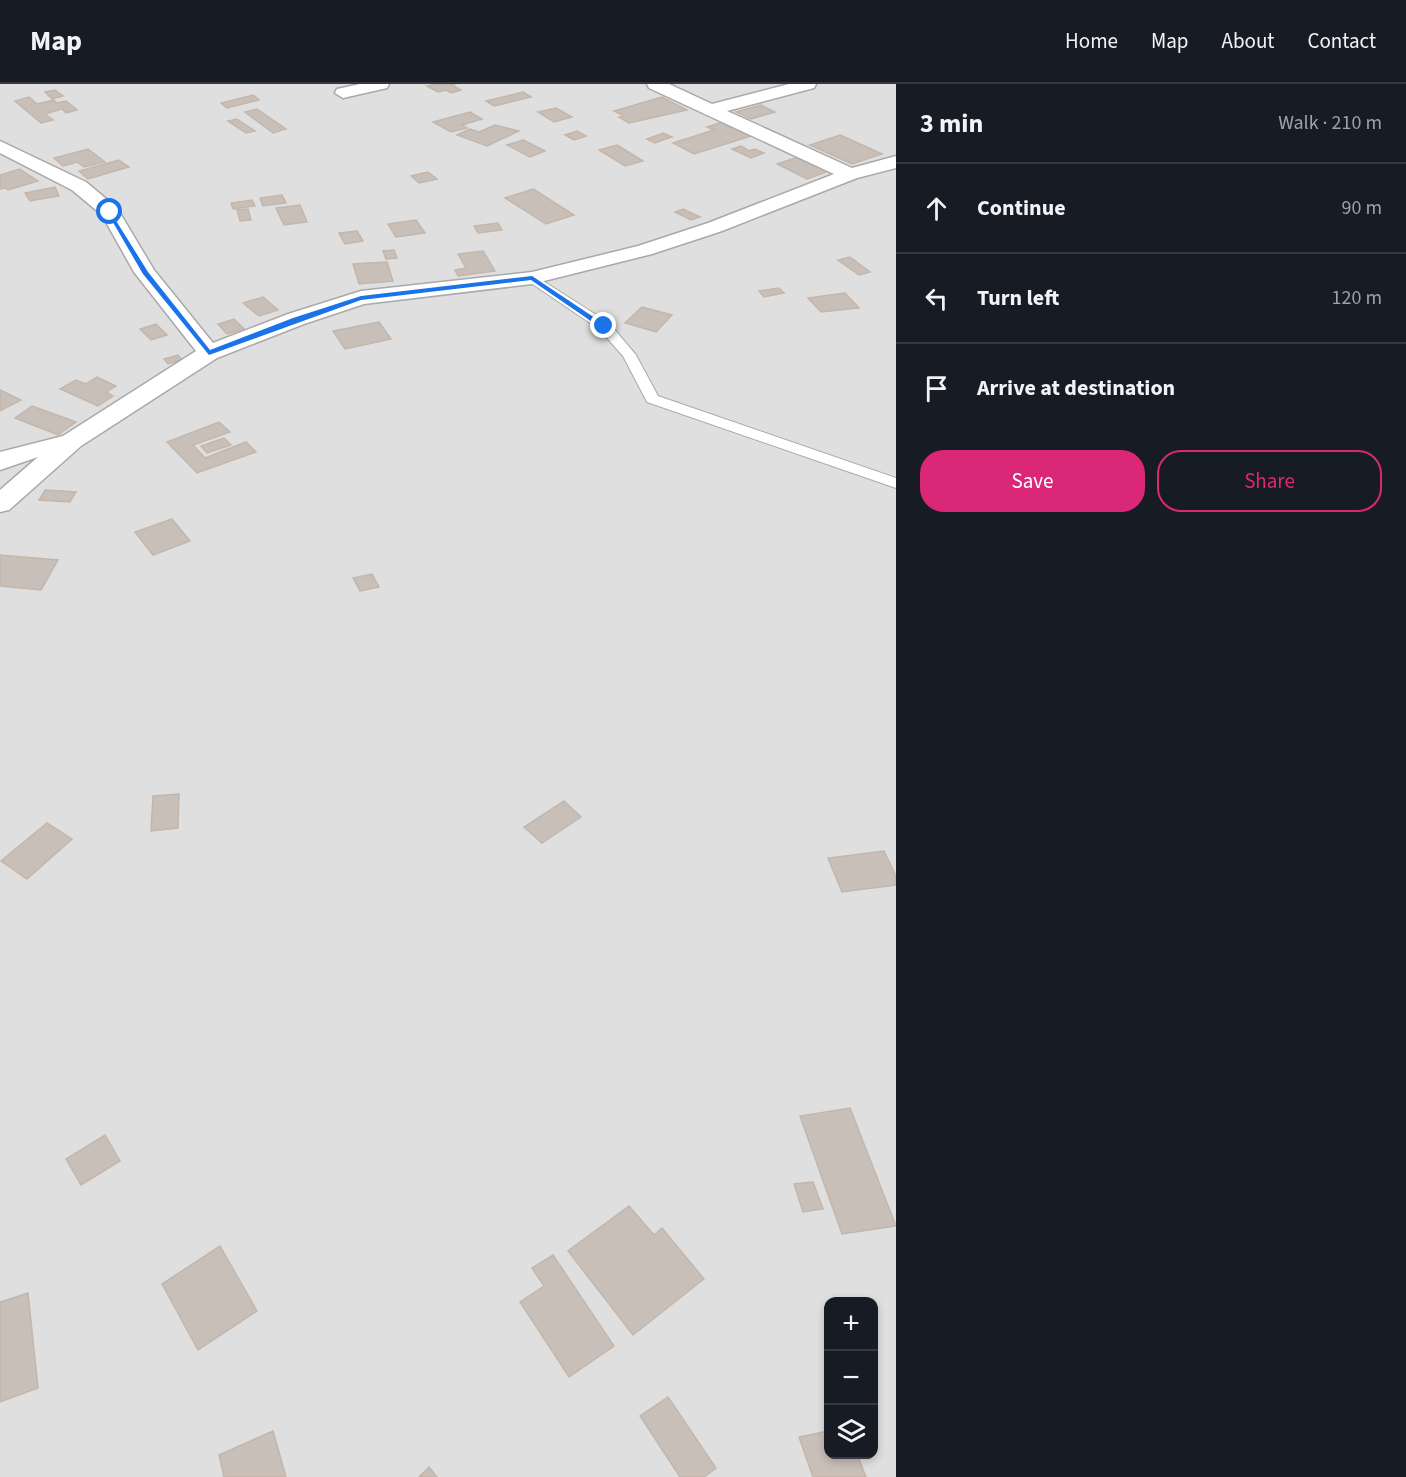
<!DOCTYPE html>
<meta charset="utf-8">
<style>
body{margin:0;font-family:"Source Sans 3",sans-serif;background:#20242c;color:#f1f3f6}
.controls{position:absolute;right:18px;bottom:18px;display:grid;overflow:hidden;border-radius:12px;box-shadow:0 3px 9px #0003}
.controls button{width:54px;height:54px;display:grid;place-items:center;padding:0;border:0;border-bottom:2px solid #363941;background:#171b24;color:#f1f3f6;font:30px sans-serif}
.stop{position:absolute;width:18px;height:18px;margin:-14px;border:4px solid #1a73e8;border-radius:50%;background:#fff}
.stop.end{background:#1a73e8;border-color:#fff;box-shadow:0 2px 6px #0008}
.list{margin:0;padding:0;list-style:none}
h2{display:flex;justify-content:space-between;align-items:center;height:78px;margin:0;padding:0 24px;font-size:26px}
h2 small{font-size:20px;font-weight:400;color:#9ea1a6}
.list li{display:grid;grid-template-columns:39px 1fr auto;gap:18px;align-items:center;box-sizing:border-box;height:90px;padding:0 24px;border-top:2px solid #363941}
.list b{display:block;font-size:22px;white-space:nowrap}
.list em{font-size:20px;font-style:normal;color:#9ea1a6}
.actions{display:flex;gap:12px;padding:18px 24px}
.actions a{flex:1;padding:14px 0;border:2px solid #db2777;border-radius:24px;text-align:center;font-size:21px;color:#db2777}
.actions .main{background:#db2777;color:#fff}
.icon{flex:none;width:33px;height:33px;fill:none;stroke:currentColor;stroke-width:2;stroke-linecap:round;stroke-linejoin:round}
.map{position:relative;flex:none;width:896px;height:1393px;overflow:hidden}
header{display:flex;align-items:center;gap:36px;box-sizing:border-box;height:84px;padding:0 30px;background:#171b24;border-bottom:2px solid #363941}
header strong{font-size:28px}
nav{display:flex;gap:33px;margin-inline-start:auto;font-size:21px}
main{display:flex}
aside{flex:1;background:#171b24}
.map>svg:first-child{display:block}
.residential{fill:#e0dfdf;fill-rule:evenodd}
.building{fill:#c7bfb8;stroke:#c4b6ab;stroke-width:1.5}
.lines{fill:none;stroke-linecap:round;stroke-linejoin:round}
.lane-casing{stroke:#a9a9a9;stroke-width:2}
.street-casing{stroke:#a9a9a9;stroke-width:3}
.lane{fill:#fff;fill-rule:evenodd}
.street{fill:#fff;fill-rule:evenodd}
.route{fill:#1a73e8}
</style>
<header>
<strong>Map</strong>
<nav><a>Home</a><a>Map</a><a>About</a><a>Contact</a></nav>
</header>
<main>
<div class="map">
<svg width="896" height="1393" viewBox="0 0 896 1393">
<rect width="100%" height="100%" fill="#f2efe9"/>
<path class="residential" d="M0 0H896V1393H0ZM828 1218H874V1370H828Z"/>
<path class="building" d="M436 0H456L452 1 461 6 451 9 446 6 438 8 427 2Z
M55 6 63 12 52 15 45 8Z
M523 8 531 13 494 22 486 17Z
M253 11 259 16 227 24 221 19Z
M29 13 37 20 54 16 57 19 66 17 77 26 66 29 62 25 45 30 53 36 41 39 15 17Z
M662 13 687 26 629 39 619 33 624 32 614 27Z
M761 21 775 28 751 35 736 28Z
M556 24 572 33 554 38 538 28Z
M257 25 286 45 273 49 245 28Z
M470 28 482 35 462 41 467 44 451 48 433 38Z
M237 35 255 47 246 49 228 37Z
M725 37 754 51 694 70 673 59 714 46 707 43Z
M495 41 519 47 487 62 457 51 470 45 479 48Z
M577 47 586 52 574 56 565 51Z
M663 49 672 53 655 59 647 55Z
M840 51 882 70 852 80 810 61Z
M523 56 545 67 530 73 507 61Z
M617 61 643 77 625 82 599 66Z
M741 62 749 67 755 65 764 69 751 74 732 65Z
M88 65 105 78 84 83 77 78 63 82 54 74Z
M798 73 829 87 807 95 777 80Z
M119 76 129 83 88 95 79 87Z
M20 85 38 97 8 106 5 104 0 105V91Z
M428 88 437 95 419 99 411 92Z
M55 103 59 112 30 117 25 109Z
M533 105 574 131 546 140 505 114Z
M282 111 286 119 263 122 260 114Z
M252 116 255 122 233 125 231 119Z
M300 121 307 138 284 141 276 124Z
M248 125 251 136 240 137 237 126Z
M683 125 700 133 691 136 675 128Z
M416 136 425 149 396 153 388 140Z
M498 139 502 146 478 149 474 142Z
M357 147 363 157 345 160 339 149Z
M394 166 397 174 386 175 383 167Z
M483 167 495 187 458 192 455 186 466 184 458 170Z
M850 173 870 188 859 191 838 176Z
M387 178 393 197 359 200 353 180Z
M779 204 784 209 764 213 759 207Z
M845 209 859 224 821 228 808 214Z
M263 213 278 226 259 232 243 219Z
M642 223 672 231 656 248 625 239Z
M234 235 244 245 227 250 218 240Z
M379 238 391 255 345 265 333 247Z
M156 240 167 251 151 256 140 245Z
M178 271 182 276 168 280 164 275Z
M97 293 116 302 106 308 113 312 98 322 60 305 76 296 86 300Z
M0 306 21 316 0 327Z
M32 322 76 338 58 351 15 334Z
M219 338 230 348 193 361 205 374 246 358 256 368 197 389 167 358Z
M224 354 231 361 207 369 201 362Z
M45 406 76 408 70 418 39 416Z
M172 435 190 457 153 471 135 448Z
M0 471 58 476 41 506 0 502Z
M372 490 379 503 360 507 353 494Z
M179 710 178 744 151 747 153 712Z
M564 717 581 733 542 759 524 743Z
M47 739 72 755 27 795 1 777Z
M884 767 896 792V801L842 808 828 774Z
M850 1024 896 1142 842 1150 800 1032Z
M105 1051 120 1077 81 1101 66 1075Z
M813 1098 823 1125 803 1128 794 1100Z
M629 1122 654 1151 662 1144 704 1195 633 1251 568 1167Z
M220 1162 257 1227 198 1266 162 1200Z
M553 1171 614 1262 569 1293 520 1218 544 1202 532 1184Z
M28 1209 38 1304 0 1318V1218Z
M668 1313 716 1384 704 1393H680L640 1332Z
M273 1347 286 1393H224L219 1371Z
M828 1347V1370H857L866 1393H813L799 1353Z
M429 1383 437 1393H419Z"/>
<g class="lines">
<defs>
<path id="lane" d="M532 190 609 239 636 271 658 312 896 394V404L647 318 623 272 599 245 528 197 526 194 528 191Z"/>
<path id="street" d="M360 0H389L387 4 343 14 335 9 337 5Z
M647 0H669L712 20 789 0H816L814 4 727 27 852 84 896 72V84L857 94 722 147 652 170 532 200 364 220 304 240 217 274 81 362 9 426 0 428V406L38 373 0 386V368L63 352 196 267 134 188 102 131 72 106 0 69V57L86 98 117 124 154 186 213 259 288 230 361 207 532 188 638 162 708 139 834 90 649 4Z"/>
</defs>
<use href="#lane" class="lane-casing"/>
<use href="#street" class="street-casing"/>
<use href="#lane" class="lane"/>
<use href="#street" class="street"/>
</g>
<path class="route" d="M110 127 148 188 210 266 293 234 361 212 532 192 607 242 601 244 531 196 361 216 209 271 143 190 107 128Z"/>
</svg>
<div class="controls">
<button>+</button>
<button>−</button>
<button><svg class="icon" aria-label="layers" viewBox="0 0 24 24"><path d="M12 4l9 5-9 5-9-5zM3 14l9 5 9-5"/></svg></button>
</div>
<div class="stop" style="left:110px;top:128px"></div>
<div class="stop end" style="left:604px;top:242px"></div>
</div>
<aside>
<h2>3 min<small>Walk · 210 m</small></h2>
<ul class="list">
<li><svg class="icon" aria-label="ahead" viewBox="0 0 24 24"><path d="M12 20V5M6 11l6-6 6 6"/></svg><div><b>Continue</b></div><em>90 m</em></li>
<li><svg class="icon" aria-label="left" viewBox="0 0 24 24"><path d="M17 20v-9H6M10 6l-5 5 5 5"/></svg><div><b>Turn left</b></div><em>120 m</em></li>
<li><svg class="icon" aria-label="arrive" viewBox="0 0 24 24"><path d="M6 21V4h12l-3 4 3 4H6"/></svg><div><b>Arrive at destination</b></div></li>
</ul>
<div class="actions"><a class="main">Save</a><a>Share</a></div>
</aside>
</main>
